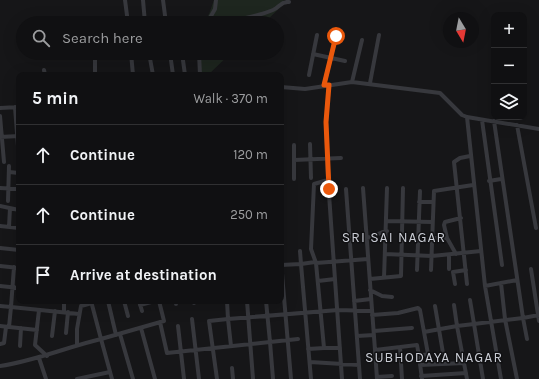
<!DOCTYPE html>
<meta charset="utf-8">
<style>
body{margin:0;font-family:Karla,sans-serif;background:#1e1e20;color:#f1f3f6}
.controls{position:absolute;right:12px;top:12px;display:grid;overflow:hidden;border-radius:8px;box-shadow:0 4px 16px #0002}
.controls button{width:36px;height:36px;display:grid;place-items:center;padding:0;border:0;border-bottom:1px solid #303032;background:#101012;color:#f1f3f6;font:20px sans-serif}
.compass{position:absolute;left:443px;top:12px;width:36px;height:36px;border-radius:50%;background:#101012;box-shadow:0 4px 16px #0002;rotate:170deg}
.stop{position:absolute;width:12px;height:12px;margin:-9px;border:3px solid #ea580c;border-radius:50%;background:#fff}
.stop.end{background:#ea580c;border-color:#fff;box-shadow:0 1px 4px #0008}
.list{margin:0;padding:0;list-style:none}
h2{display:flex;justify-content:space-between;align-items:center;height:52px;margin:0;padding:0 16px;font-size:17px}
h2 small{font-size:13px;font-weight:400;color:#9c9d9f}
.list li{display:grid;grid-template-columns:26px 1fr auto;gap:12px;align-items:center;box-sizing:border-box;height:60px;padding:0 16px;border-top:1px solid #303032}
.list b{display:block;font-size:15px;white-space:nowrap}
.list em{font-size:13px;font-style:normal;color:#9c9d9f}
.icon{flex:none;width:22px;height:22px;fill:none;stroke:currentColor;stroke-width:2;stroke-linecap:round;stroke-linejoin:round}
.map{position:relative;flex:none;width:539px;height:379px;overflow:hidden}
.search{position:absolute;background:#101012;box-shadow:0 4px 16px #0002;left:16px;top:16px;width:268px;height:44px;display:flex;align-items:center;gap:10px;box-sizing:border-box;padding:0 14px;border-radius:22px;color:#9c9d9f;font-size:15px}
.panel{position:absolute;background:#101012;box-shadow:0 4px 16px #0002;left:16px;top:72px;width:268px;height:232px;border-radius:8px}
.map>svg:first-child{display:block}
.green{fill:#1e261f}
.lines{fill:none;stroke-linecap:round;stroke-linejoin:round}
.minor{stroke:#37383d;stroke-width:4}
.route{stroke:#ea580c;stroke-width:5}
.labels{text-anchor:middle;stroke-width:3;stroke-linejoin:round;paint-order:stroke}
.neighbourhood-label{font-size:14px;letter-spacing:1px;fill:#c9ccd4;stroke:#111113}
</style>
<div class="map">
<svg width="539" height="379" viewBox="0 0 539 379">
<rect width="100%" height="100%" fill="#161618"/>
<path class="green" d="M214 0H283L286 2 264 23H203L209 14Z
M198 53H231L208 75H200Z"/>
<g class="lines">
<path class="minor" d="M125 0 128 23
M143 0 145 23
M163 0 166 23
M207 23 215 9 216 0
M214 23C234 20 254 18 273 10 280 7 281 1 289 2
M95 53V75
M131 53 133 75
M149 53 153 75
M170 53 173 75
M182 53 185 75
M199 53 200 75
M313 54 345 61
M44 70 45 75
M309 75 317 35
M352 82 362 40
M370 83 379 35
M324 85 336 36
M329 85 326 122 328 180 342 379
M281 87 305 89 352 82 440 93 462 115 467 117 539 129
M15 107 19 159
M0 108 19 107
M0 116 4 162
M467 117 485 286 501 379
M482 120 502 265
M517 125 536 228
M0 137 19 136
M310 144 311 178
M294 160 341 158
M9 172 19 173
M294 179V145
M489 181 501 179
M0 188 18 189
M363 188 375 350 417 345 419 356
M346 189 360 379
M8 201 9 166
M419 202H433
M0 206 19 210
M387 221 432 222
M0 226 19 228
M9 227 10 208
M367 238C375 237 379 232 387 231
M432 238H447
M281 245V252
M0 248 19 250
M300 251 301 264 315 262
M385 254 432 256 481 251
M456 254 447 238 444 225 445 222 461 218
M449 255V269
M281 262 291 379
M316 263 368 259
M281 265 301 264 311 379
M0 266 19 268
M14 267 11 307 79 314
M531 269 539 321
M417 270 420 191
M431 270 434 191 473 185
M384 278 387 188
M370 279 401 276 403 188
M318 281 335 279
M501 283 505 319 517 379
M455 284 453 272 466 270
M467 284 454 162 460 158 470 156
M0 286 19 288
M485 286 517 280
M370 290 382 296 392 297
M108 301 116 335
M124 301 128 316
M139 301 142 311
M176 301V304
M194 301V303
M247 301 253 379
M354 301 371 299
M140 305 155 301
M454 305 457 326 474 324 470 300
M0 306 11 307 9 327
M435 306 443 353
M39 310 35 345 47 356
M64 312V301
M372 315 398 313 418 308 420 310 428 354 419 356 422 379
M192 319 199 379
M160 322 167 353 270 342 266 301
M0 326 37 330
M178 326 184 379
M141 328 155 379
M374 331 412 328
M424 332 457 326 467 379
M66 333 68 312
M120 334 133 379
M52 336 55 311
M357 336 374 335
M527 339 523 318 539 315
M0 344 4 343 6 327
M77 345V329L81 306 92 303
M20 346 21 328
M231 346 228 319 338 310 372 311
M400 347 402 379
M324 348H340
M308 349 324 348 316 263 311 249 314 184 328 180
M375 350 377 379
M39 358 46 379
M376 360 390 359
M310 362 359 365
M420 365 464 363
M0 366C35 361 67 347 101 339L91 301
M232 368 233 379
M421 376 466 373
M377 377 392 376
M77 379 110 372
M112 379 101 339 164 321 159 301
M217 379 209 321 228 319 227 301
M273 379 270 342 298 339
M483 379 474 324 523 318 494 121"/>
</g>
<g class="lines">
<path class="route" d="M329 189 326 122 329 85H324L336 36"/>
</g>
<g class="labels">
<g class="neighbourhood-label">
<text x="394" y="242">SRI SAI NAGAR</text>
<text x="434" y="362">SUBHODAYA NAGAR</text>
</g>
</g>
</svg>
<div class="controls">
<button>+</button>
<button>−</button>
<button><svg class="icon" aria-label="layers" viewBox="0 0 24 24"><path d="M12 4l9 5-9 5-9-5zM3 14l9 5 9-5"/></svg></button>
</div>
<svg class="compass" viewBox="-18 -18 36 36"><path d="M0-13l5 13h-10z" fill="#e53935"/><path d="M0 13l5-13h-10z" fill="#9c9d9f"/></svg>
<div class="stop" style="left:336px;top:36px"></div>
<div class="stop end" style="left:329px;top:189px"></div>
<div class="search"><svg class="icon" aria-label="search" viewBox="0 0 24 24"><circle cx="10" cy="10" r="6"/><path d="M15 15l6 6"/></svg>Search here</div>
<section class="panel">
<h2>5 min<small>Walk · 370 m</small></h2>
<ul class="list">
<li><svg class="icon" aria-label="ahead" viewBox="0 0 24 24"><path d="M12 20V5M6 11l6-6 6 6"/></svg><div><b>Continue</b></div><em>120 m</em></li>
<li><svg class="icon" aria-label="ahead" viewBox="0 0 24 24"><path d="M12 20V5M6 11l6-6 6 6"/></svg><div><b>Continue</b></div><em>250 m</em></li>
<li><svg class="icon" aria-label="arrive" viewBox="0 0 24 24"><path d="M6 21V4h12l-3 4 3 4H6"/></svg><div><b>Arrive at destination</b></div></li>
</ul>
</section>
</div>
